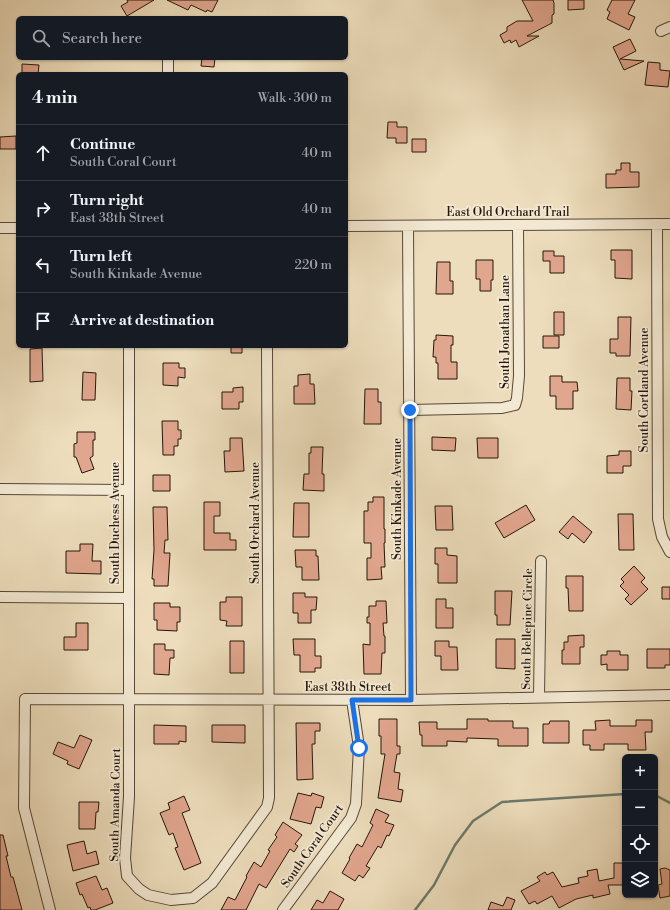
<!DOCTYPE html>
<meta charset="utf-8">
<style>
body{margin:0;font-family:"Libre Bodoni",serif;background:#20242c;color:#f1f3f6}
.controls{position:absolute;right:12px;bottom:12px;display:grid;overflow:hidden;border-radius:6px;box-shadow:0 1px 3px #0004}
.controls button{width:36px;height:36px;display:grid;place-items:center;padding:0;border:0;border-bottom:1px solid #363941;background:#171b24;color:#f1f3f6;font:20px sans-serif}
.stop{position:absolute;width:12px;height:12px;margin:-9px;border:3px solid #1a73e8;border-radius:50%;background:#fff}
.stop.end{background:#1a73e8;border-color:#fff;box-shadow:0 1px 4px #0008}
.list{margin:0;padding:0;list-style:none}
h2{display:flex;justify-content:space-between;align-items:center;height:52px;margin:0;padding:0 16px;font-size:17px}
h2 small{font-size:13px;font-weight:400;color:#9ea1a6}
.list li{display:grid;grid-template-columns:26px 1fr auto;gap:12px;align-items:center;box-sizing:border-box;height:56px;padding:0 16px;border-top:1px solid #363941}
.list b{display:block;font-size:15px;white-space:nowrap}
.list p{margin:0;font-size:13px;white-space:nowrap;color:#9ea1a6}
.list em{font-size:13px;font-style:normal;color:#9ea1a6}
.icon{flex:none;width:22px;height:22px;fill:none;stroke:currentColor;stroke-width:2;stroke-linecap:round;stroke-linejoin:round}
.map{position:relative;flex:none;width:670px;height:910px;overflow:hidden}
.search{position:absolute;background:#171b24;box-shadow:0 1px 3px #0004;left:16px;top:16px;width:332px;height:44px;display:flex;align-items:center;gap:10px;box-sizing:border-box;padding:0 14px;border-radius:6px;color:#9ea1a6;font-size:15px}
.panel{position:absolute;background:#171b24;box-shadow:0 1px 3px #0004;left:16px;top:72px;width:332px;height:276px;border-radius:6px}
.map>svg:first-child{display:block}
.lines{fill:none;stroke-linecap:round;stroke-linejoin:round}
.stream{stroke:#6b7a6a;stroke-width:2.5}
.building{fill:#e1a68e;stroke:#25160b}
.street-casing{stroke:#574837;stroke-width:12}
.street{stroke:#f3e9d3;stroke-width:10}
.route{stroke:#1a73e8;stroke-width:5}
.labels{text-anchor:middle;stroke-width:3.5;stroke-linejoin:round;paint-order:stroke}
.street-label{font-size:12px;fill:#25160b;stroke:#f3e9d3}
</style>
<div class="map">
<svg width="670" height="910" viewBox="0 0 670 910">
<rect width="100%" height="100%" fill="#edddbc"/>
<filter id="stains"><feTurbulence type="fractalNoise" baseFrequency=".005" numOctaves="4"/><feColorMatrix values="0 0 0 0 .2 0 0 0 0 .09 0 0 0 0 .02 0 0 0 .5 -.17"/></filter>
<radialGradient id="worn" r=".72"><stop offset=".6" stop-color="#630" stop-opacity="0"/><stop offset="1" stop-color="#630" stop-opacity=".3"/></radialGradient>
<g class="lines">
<path class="stream" d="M655 795 670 803
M415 910 434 885 455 845 473 821 502 802 625 794"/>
</g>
<path class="building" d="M127 0H154L127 16 121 6 128 2Z
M167 0H218L212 12 207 10 206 12 191 5 188 10Z
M522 0H553L554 3V14L552 15V23L527 36H539L519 47 516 40 511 43 510 40 504 43 500 35 507 31V27L517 21H533Z
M568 0H584V9L568 10Z
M612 0H635L628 14 635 17 629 30 607 19 610 12 607 10Z
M630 39 636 51 620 59 644 61 624 70 613 47Z
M202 58H215L214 67 201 66Z
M648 62 660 63V70L670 71 668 87 645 85Z
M22 64 39 65 38 74H22Z
M388 122H397V127H407V143H396V138H387Z
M16 136V149H0V137Z
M412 139H426V152H412Z
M621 163H630V172H639V187L606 188V174H616V170H621Z
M611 250H632V279L615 278V260H611Z
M543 251H554V256H564V273H550V261H543Z
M476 260H493V280H491V291H480V279H476Z
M437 262H450V281H453V294H436Z
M554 312H564V335H554Z
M618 317H631L630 356H616V353H610V339H618Z
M436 335 453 336V345H451V362H457V379H438V363H436V357H433L434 340H436Z
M543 336H559V348H543Z
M231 346H242V353H231Z
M42 348 43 381 30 382V349Z
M163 363H179V368H185V378L178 377V386L163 385Z
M83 372 96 373 95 400H82Z
M310 374V384H314L315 404H294V386H298V375Z
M550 376H562V382H577L578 391H573V409H556V396H550Z
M617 378H630V391H632L631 410 616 409Z
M243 387V402H239V409H222V392H233V388Z
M365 389H378V402H381V424H364Z
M162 421H178V430H181V439H178V446H174V455H163Z
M77 432H95V440H93V456L90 458 94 469 82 473 76 457H74V444L77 443Z
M432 437 456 438 455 451 432 450Z
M230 438H242L244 471 225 472 224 451H230Z
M477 438H498V458H478Z
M311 447H323L322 474H324V491L303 490 304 474H309V453H311Z
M619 451H631V466H623V473H607V456L619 455Z
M153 475H170V491H153Z
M373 497H384V529H385V543H384L385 567H381L382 579 367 580V558H371V543H364V511H368V502H373Z
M204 502H220V516H214V533H230V540H236V550H204Z
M294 503H309V537H293Z
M526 505 535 520 504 538 495 523Z
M435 506H452L453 530H436Z
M153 507H167L168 540H165L164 553H170L168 586H154V579H152L154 550Z
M618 514H633L634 550H619Z
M573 516 592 532 584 543 572 533 568 539 559 532Z
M80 544H93L92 561H101V574L66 573V551H80Z
M435 548H447V555L457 556V583H438V564H435Z
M295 550H316V556H318L319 580H302V567H296Z
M634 566 645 578 641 582 648 589 631 605 625 599 629 595 620 586 624 582 621 579Z
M566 576H583V611H569L568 588H566Z
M662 587H670V599H662Z
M495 591H512L510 625H497V615H495Z
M293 593H305V597H317L316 610H311V623H298V613H293Z
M226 597H242V626H226L227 621 220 620V602H226Z
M436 599H446V608H453V628H436Z
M376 601H386L387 623H383L384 636H385V653H382L381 674H364L363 644 370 645V623H367V617H369V606H376Z
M154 603H170V607H180V622H177V631L157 630V620H154Z
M76 623H88V650H64V637H76Z
M584 635V647H580V664H562V650H564V642H568V636Z
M293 639H315V656H321V668H315V672H300V655H294Z
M496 639H515V669L496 668Z
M230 641H244V673H230Z
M435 641H449V647H457L458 670H441V656H435Z
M154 644H165V650H174V658H170L169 675 154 674Z
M647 649H670V665H665V668H647Z
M607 651H620V655H628V670H607V664L601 665V655H607Z
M379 719H397V746H400V754H397L394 772 400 773 398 789 403 790 401 802 378 798 385 754H381V736H379Z
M467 719H488V721H513V728H528V746H498V739L467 738V742L447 741V746H422V735H420L419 722H437V729H467Z
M610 720V726H636V720H652V732H645L646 750H628V744H604V750H590V745H583V730H596L595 721Z
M550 721H569V743H543V724H549Z
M296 723H320V731H315V744H312L313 779 297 780Z
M154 725 186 726V742L179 741V744H154Z
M212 725H245V743L212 742Z
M80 735 92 740 79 769 67 764 68 761 53 754 58 742 74 748Z
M298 793 311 796 312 793 324 797 321 808 316 807 311 824 290 819Z
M184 796 190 810 182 813 201 863 184 870 175 848 178 847 173 833 169 835 160 813 170 809 168 803Z
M79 802H99L98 812H96L95 829H79Z
M376 809 389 815 385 822 394 825 389 836 387 835 381 848 378 846 366 866 370 868 363 878 359 875 355 881 342 873 350 859 349 858 357 844 362 847 373 825 370 823Z
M283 822 302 835 295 844 298 846 294 852 290 849 266 888 259 884 246 910H221L228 897 235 900 247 877 246 876 254 862 261 867 270 851 268 850 277 837 275 835Z
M0 835H3L8 856H6L11 877H13L22 910H0Z
M84 841 87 854 96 851 99 864 73 871 67 845Z
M614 863H625V885H608L610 894 593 898V895L576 899 559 908 552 896 537 904 535 901 529 904 521 891 540 881 537 877 545 872 547 875 553 872 562 887 579 883 578 878 588 876 587 871 597 869 599 881 614 878Z
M665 868 670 870V896L660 898 658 885 662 884 660 869Z
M96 876 102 890 107 888 113 903 95 910H91L90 907 88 908 82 894 80 895 76 883Z
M330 891 344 899 338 910H311L317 900 323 903Z
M507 897 515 900 511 910H488L491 902 503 906Z"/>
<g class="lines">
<defs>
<path id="street" d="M661 31 670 27
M168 58V74
M657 224 658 519 662 537 670 552
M346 226 670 224
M408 226 411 700
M0 228H18
M129 346V797L125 858 127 876 139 889 148 895 171 900 193 898 212 883 267 807 269 798 267 346
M410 410 502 408 515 405 517 398 519 376 518 225
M0 489 129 490
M0 597 128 598
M539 697 541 561
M50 910 24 808 25 699 411 700 670 695
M283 910 351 818 356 804 359 747 352 700"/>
</defs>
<use href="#street" class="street-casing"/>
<use href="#street" class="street"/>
</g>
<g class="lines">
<path class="route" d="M359 748 352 700H411L410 410"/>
</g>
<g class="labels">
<g class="street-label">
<text x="508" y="216">East Old Orchard Trail</text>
<text transform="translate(505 332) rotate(-90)" y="4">South Jonathan Lane</text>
<text transform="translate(644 390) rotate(-90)" y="4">South Cortland Avenue</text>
<text transform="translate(397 499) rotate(-90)" y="4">South Kinkade Avenue</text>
<text transform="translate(115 523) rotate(-90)" y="4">South Duchess Avenue</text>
<text transform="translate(255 523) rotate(-90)" y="4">South Orchard Avenue</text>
<text transform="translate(527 629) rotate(-89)" y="4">South Bellepine Circle</text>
<text x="348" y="691">East 38th Street</text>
<text transform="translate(115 805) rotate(-89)" y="4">South Amanda Court</text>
<text transform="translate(312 846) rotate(-55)" y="4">South Coral Court</text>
</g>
</g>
<rect width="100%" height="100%" filter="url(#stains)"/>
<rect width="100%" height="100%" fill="url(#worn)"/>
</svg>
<div class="controls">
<button>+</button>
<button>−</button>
<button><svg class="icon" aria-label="locate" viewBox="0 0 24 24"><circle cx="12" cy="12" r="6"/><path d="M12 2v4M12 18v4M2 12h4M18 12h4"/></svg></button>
<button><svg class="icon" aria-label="layers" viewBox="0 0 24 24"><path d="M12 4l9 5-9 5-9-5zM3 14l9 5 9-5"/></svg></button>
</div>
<div class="stop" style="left:359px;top:748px"></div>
<div class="stop end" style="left:410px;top:410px"></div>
<div class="search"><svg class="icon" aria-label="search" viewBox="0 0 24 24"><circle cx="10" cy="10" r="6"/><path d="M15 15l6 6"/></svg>Search here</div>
<section class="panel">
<h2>4 min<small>Walk · 300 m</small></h2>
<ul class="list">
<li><svg class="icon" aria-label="ahead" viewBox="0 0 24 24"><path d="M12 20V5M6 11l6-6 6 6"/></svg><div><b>Continue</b><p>South Coral Court</p></div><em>40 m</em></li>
<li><svg class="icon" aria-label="right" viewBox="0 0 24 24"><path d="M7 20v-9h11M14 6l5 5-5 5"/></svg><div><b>Turn right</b><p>East 38th Street</p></div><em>40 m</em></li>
<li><svg class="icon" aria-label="left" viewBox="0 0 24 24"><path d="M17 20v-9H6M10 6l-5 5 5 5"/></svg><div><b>Turn left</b><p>South Kinkade Avenue</p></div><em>220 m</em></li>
<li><svg class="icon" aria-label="arrive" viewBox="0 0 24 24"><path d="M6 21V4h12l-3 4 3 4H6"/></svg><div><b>Arrive at destination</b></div></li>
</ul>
</section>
</div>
